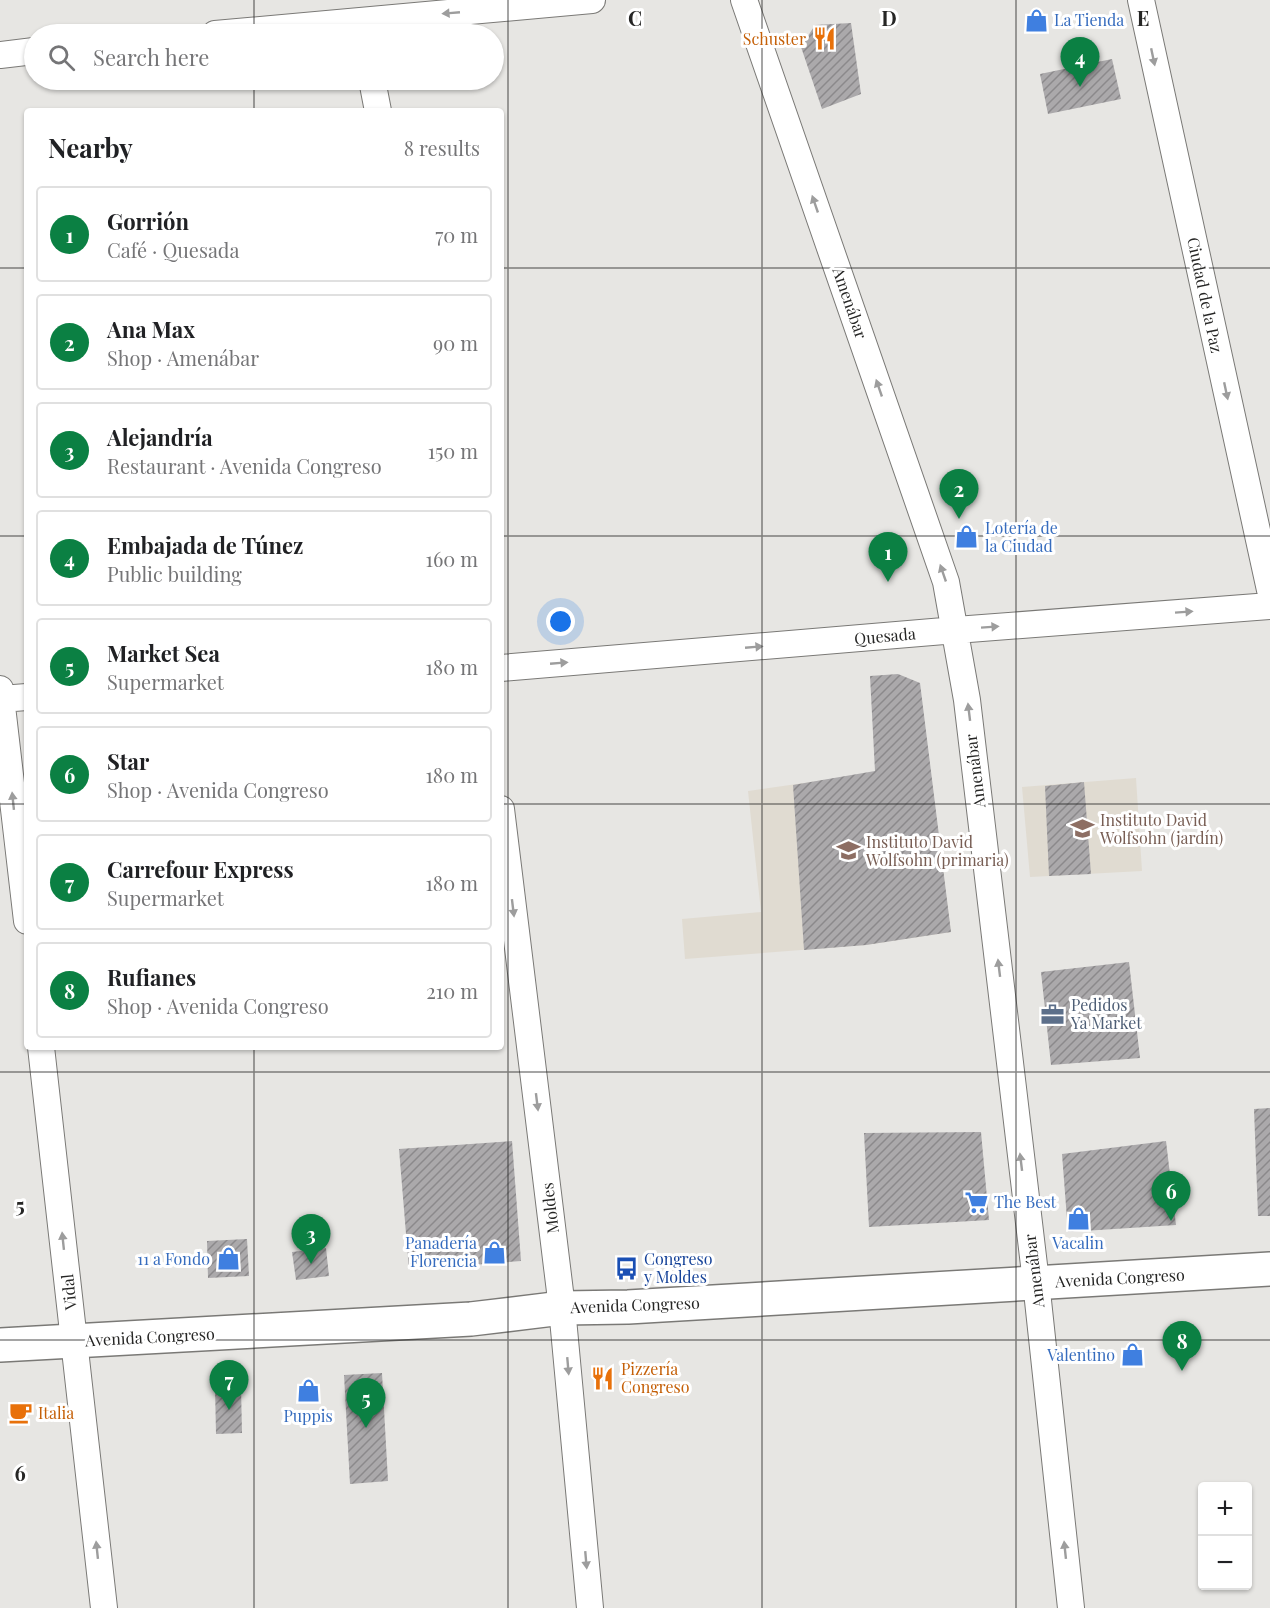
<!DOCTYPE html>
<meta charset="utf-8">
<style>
body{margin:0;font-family:"Playfair Display",serif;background:#f2f2f2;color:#202124}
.controls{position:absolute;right:18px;bottom:18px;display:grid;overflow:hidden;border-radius:6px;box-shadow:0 2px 4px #0004}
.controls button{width:54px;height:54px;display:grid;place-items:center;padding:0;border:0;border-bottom:2px solid #e0e0e0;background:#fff;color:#202124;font:30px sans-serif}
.you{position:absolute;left:561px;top:622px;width:21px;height:21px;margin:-15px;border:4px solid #fff;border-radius:50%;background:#1a73e8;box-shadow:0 0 0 9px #1a73e833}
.badge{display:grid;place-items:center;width:39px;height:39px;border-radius:50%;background:#0b8043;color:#fff;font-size:20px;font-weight:700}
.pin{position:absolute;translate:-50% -50px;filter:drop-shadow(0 2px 3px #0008)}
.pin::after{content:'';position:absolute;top:32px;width:21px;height:18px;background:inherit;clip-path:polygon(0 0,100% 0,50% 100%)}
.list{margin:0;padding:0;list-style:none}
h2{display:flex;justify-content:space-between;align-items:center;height:78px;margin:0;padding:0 24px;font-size:26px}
h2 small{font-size:20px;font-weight:400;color:#757577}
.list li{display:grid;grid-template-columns:39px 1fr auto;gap:18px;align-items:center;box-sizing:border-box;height:96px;margin:0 12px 12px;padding:0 12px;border:2px solid #e0e0e0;border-radius:6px}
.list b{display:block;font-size:22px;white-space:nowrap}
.list p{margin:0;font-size:20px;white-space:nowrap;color:#757577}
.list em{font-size:20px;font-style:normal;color:#757577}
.icon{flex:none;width:33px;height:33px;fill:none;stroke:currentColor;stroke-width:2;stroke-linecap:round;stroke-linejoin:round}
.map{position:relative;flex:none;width:1270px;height:1608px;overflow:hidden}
.search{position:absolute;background:#fff;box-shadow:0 2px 4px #0004;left:24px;top:24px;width:480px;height:66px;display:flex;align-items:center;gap:15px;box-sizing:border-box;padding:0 21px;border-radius:33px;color:#757577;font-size:22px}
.panel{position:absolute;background:#fff;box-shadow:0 2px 4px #0004;left:24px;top:108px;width:480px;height:942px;border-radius:6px}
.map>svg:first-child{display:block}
.built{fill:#e0dbd1}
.building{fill:url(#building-hatch)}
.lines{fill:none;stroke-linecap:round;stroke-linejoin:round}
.street-casing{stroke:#7a7976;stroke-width:28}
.secondary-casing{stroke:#7a7976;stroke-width:36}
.street{stroke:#fff;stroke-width:26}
.secondary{stroke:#fff;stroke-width:33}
.oneway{fill:#9d9d9d}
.grid{fill:none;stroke:#262625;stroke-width:1.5;stroke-opacity:0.55}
.labels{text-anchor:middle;stroke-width:6;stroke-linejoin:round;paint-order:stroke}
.shop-label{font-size:16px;fill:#366cbe;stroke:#fff;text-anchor:start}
.food-label{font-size:16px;fill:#c56008;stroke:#fff;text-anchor:start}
.street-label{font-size:16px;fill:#262625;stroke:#fff}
.education-label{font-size:16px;fill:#785e54;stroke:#fff;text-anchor:start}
.service-label{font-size:16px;fill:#4e5e75;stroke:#fff;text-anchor:start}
.transit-label{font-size:16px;fill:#164399;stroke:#fff;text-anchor:start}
.grid-label{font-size:20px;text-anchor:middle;font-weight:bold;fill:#262625;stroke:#fff;stroke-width:6;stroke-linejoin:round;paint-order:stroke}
</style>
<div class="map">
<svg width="1270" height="1608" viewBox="0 0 1270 1608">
<defs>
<pattern id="building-hatch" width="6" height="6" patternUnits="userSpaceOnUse" patternTransform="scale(1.5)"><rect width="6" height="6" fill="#aba9ab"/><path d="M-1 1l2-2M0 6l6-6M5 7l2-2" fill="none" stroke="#8b898b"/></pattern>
</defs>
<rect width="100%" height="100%" fill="#e7e6e3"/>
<path class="built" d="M929 765 951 932 866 945 685 959 682 919 761 912 748 791Z
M1136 778 1142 871 1030 877 1022 787Z"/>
<path class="building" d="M851 23 861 94 822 109 801 47 815 25Z
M1112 59 1121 99 1048 114 1040 74Z
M898 674 920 683 951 932 866 945 804 950 793 785 875 771 870 676Z
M1084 782 1091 874 1049 876 1045 786Z
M1129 962 1140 1058 1051 1065 1041 972Z
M1270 1108V1216H1258L1254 1109Z
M981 1132 989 1220 869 1227 864 1133Z
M512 1141 521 1261 409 1270 399 1149Z
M1166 1141 1176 1225 1068 1232 1062 1154Z
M247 1239 249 1276 208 1278 207 1241Z
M326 1248 329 1276 296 1280 292 1252Z
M382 1373 388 1481 350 1484 344 1375Z
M215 1387H241L242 1433 216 1434Z"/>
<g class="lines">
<defs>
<path id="street" d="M744 0 946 582 967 700 1036 1282 1071 1608
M1141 0 1270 590
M215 34 592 0
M0 55 34 51
M372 80 378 111
M501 668 956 630 1270 606
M0 689 27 921
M0 699 27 697
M501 809 562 1308 590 1608
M41 1047 104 1608"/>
<path id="secondary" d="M0 1345 471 1319 562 1308 628 1307 1270 1269"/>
</defs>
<use href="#street" class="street-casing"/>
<use href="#secondary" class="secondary-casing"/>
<use href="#street" class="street"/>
<use href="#secondary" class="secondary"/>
</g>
<defs><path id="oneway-solid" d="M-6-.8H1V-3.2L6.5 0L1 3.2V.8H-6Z" transform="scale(1.5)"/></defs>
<g class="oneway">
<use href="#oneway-solid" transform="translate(451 13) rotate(175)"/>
<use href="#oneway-solid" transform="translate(1153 57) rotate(78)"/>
<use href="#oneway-solid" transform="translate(815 204) rotate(-109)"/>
<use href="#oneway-solid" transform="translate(879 388) rotate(-109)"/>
<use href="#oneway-solid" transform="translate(1226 391) rotate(78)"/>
<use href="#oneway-solid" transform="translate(943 573) rotate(-109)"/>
<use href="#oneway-solid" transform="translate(1184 612) rotate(-4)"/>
<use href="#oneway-solid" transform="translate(990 627) rotate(-4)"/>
<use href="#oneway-solid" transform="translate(754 647) rotate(-5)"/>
<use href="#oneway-solid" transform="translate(559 663) rotate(-5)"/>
<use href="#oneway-solid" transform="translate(969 712) rotate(-97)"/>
<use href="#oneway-solid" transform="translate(13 801) rotate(-96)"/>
<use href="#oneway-solid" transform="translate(513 908) rotate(83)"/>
<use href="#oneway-solid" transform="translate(999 968) rotate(-97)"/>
<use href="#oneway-solid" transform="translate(537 1102) rotate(83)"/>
<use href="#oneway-solid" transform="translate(1021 1162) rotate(-97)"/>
<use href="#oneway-solid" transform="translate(63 1241) rotate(-96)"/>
<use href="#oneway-solid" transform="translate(568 1366) rotate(85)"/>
<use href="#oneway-solid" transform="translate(97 1550) rotate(-96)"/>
<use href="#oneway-solid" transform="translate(1065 1550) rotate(-96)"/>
<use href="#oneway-solid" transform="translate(586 1560) rotate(85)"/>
</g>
<path class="grid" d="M254 0V34M508 0V1608M762 0V1608M1016 0V1608M254 80V111M0 268H27M501 268H1270M0 536H27M501 536H1270M0 804H27M501 804H1270M254 1047V1608M0 1072H1270M0 1340H1270"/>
<defs>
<symbol id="shop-bare" viewBox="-9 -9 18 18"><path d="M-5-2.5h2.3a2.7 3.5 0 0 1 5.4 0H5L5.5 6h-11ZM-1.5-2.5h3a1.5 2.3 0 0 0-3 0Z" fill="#3f7fe0" stroke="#fff" stroke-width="2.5" paint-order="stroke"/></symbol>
<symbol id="restaurant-bare" viewBox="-9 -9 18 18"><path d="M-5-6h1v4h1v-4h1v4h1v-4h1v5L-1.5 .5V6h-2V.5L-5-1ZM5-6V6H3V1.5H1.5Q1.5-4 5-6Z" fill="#e8710a" stroke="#fff" stroke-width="2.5" paint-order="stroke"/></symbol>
<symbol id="school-bare" viewBox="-9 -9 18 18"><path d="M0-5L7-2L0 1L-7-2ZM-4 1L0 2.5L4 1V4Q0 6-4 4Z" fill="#8d6e63" stroke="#fff" stroke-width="2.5" paint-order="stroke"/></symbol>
<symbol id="office-bare" viewBox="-9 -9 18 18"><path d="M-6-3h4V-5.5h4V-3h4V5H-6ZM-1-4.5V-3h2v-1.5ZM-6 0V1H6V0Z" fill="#5c6f8a" stroke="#fff" stroke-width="2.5" paint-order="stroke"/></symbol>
<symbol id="supermarket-bare" viewBox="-9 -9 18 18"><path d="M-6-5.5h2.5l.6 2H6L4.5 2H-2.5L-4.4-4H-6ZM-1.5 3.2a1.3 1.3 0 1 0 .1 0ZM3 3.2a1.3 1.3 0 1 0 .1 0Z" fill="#3f7fe0" stroke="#fff" stroke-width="2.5" paint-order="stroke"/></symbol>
<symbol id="bus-bare" viewBox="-9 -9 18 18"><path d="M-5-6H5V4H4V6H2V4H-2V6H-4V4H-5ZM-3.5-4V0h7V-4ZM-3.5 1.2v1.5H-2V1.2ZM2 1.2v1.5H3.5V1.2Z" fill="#1a4fb4" stroke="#fff" stroke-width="2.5" paint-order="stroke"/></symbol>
<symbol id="cafe-bare" viewBox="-9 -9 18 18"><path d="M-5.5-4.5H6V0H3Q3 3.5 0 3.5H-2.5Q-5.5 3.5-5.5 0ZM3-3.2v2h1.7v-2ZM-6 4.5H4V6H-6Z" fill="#e8710a" stroke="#fff" stroke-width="2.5" paint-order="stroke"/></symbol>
</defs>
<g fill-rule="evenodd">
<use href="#shop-bare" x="1020" y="4" width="33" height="33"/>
<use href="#restaurant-bare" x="808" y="22" width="33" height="33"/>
<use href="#shop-bare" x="950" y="520" width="33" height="33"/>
<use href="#school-bare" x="1066" y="812" width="33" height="33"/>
<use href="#school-bare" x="832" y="834" width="33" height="33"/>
<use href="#office-bare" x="1036" y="998" width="33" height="33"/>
<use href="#supermarket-bare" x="960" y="1186" width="33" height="33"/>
<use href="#shop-bare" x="1062" y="1202" width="33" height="33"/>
<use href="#shop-bare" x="478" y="1236" width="33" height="33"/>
<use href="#shop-bare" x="212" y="1242" width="33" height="33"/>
<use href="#bus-bare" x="610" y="1252" width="33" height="33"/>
<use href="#shop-bare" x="1116" y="1338" width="33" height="33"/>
<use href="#restaurant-bare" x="586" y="1362" width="33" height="33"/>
<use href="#shop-bare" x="292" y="1374" width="33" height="33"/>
<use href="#cafe-bare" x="4" y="1396" width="33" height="33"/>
</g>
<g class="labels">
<g class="shop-label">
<text x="1054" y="26">La Tienda</text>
<text x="985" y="534">Lotería de<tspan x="985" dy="18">la Ciudad</tspan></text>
<text x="994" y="1208">The Best</text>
<text x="477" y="1249" text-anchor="end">Panadería<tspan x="477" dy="18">Florencia</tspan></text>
<text x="1078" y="1249" text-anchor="middle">Vacalin</text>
<text x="210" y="1265" text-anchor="end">11 a Fondo</text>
<text x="1115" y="1361" text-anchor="end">Valentino</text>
<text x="308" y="1422" text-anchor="middle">Puppis</text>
</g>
<g class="food-label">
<text x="806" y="45" text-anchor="end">Schuster</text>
<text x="621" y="1375">Pizzería<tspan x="621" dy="18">Congreso</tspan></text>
<text x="38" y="1419">Italia</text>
</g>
<g class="street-label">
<text transform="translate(1205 295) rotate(78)" y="6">Ciudad de la Paz</text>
<text transform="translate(850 303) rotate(71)" y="6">Amenábar</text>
<text transform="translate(885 636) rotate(-5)" y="6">Quesada</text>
<text transform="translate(975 771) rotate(-97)" y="6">Amenábar</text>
<text transform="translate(550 1208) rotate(-97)" y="6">Moldes</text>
<text transform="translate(1034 1271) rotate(-97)" y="6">Amenábar</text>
<text transform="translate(1120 1278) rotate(-3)" y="6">Avenida Congreso</text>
<text transform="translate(69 1292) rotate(-96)" y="6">Vidal</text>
<text transform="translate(635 1305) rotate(-2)" y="6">Avenida Congreso</text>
<text transform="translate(150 1337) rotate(-3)" y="6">Avenida Congreso</text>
</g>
<g class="education-label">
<text x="1100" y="826">Instituto David<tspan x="1100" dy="18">Wolfsohn (jardín)</tspan></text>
<text x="866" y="848">Instituto David<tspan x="866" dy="18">Wolfsohn (primaria)</tspan></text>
</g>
<g class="service-label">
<text x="1071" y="1011">Pedidos<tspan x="1071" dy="18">Ya Market</tspan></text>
</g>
<g class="transit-label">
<text x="644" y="1265">Congreso<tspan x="644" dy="18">y Moldes</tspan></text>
</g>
</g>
<g class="grid-label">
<text x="635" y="26">C</text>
<text x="889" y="26">D</text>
<text x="1143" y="26">E</text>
<text x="20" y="1213">5</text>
<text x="20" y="1481">6</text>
</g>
</svg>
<div class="controls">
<button>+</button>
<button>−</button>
</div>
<div class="you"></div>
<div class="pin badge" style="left:888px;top:582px">1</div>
<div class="pin badge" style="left:959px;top:519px">2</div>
<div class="pin badge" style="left:311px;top:1264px">3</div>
<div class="pin badge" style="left:1080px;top:87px">4</div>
<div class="pin badge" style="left:366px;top:1428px">5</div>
<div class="pin badge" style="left:1171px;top:1221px">6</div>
<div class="pin badge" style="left:229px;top:1410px">7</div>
<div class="pin badge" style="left:1182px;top:1371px">8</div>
<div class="search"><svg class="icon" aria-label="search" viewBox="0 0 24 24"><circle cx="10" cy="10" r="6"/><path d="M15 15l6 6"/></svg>Search here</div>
<section class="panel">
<h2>Nearby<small>8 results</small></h2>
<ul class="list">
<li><span class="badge">1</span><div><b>Gorrión</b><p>Café · Quesada</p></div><em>70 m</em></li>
<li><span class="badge">2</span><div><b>Ana Max</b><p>Shop · Amenábar</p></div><em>90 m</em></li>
<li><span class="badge">3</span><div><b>Alejandría</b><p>Restaurant · Avenida Congreso</p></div><em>150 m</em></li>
<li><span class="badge">4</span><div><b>Embajada de Túnez</b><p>Public building</p></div><em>160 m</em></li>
<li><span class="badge">5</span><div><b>Market Sea</b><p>Supermarket</p></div><em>180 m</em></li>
<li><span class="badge">6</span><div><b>Star</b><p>Shop · Avenida Congreso</p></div><em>180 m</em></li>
<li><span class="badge">7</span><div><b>Carrefour Express</b><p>Supermarket</p></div><em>180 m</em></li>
<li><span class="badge">8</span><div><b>Rufianes</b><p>Shop · Avenida Congreso</p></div><em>210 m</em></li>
</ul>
</section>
</div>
